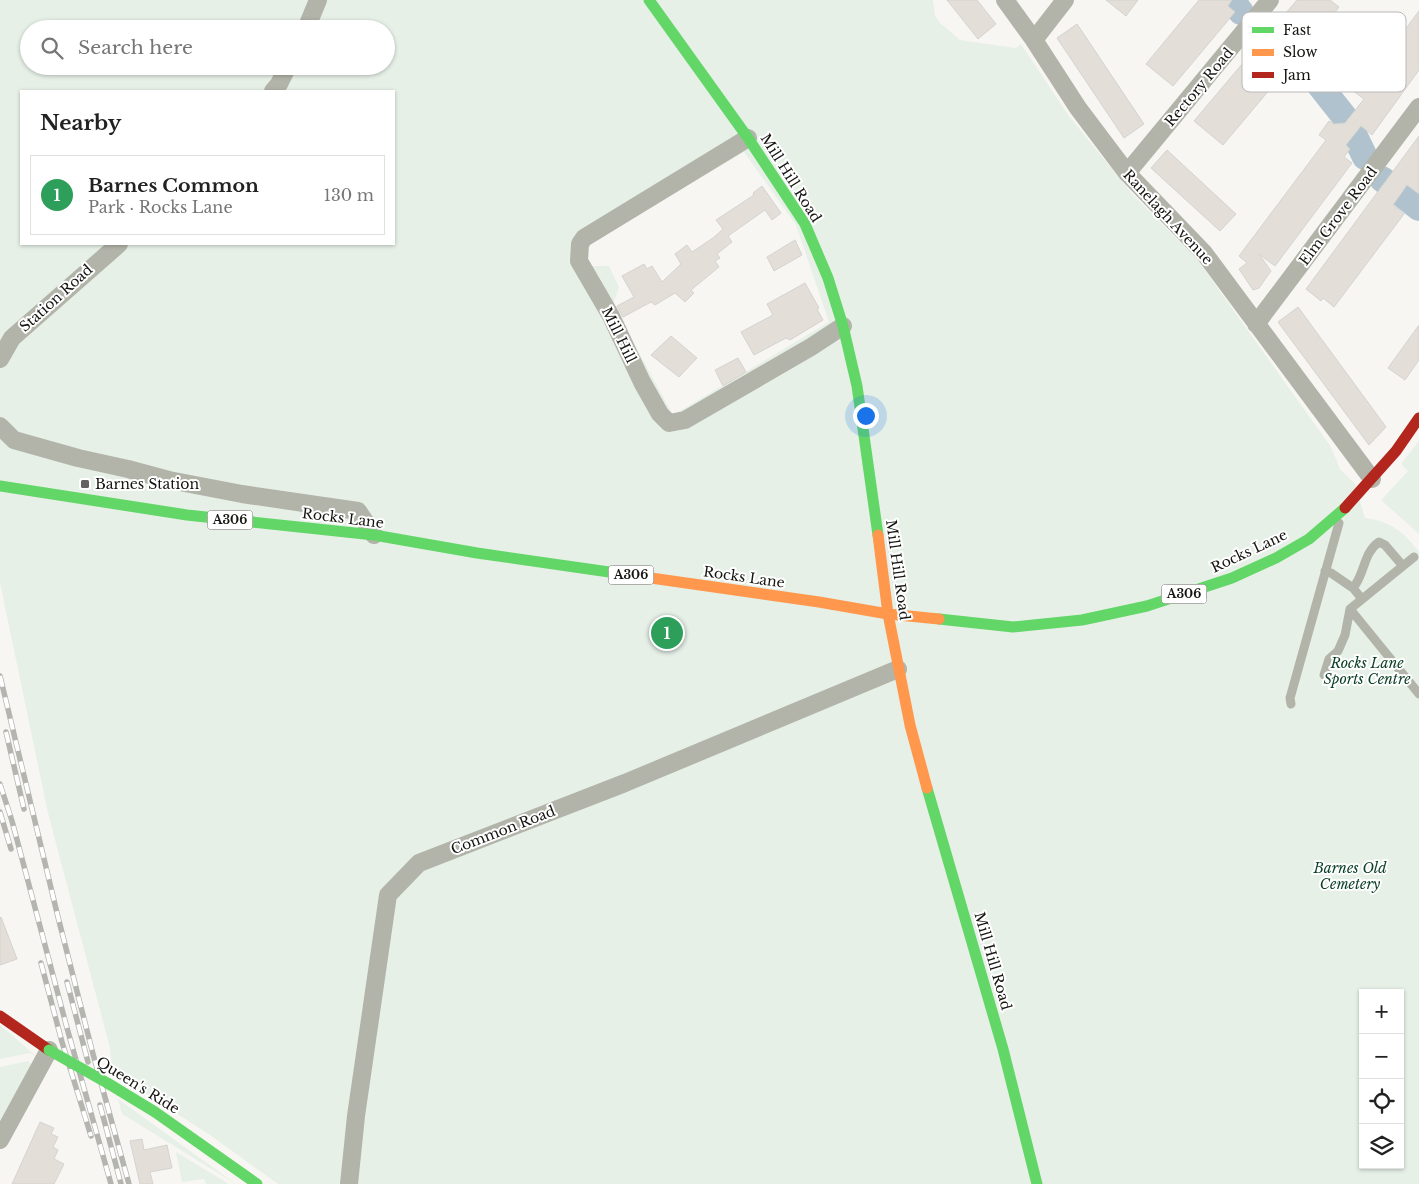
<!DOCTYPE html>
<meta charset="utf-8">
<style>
body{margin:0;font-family:"Libre Baskerville",serif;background:#f2f2f2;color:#222}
.controls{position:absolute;right:15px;bottom:15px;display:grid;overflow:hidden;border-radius:0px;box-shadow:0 1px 4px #0004}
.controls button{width:45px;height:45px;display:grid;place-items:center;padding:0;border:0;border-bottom:1px solid #e0e0e0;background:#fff;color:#222;font:25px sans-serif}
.you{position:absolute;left:865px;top:415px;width:18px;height:18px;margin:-12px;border:4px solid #fff;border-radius:50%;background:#1a73e8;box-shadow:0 0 0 8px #1a73e833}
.badge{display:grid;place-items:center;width:32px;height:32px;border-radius:50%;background:#1a73e8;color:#fff;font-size:16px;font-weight:700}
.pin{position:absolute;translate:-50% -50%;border:2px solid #fff;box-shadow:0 1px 5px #0006}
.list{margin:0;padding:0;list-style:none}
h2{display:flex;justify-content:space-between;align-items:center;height:65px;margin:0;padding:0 20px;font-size:21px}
h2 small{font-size:16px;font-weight:400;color:#767676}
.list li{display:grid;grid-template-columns:32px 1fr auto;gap:15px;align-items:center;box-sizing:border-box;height:80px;margin:0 10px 10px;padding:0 10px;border:1px solid #e0e0e0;border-radius:0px}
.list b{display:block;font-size:19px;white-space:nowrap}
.list p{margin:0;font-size:16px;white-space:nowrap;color:#767676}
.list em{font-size:16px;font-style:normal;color:#767676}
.icon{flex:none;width:28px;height:28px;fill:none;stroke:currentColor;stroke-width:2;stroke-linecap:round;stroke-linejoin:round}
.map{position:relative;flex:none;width:1419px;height:1184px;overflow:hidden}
.search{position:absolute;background:#fff;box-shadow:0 1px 4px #0004;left:20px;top:20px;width:375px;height:55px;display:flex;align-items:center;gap:12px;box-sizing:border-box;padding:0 18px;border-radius:28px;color:#767676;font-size:19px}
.panel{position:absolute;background:#fff;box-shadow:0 1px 4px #0004;left:20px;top:90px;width:375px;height:155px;border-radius:0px}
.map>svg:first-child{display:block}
.green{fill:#e6f0e7;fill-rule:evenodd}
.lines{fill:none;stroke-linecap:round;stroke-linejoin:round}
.river{stroke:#b1c2cf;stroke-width:26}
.building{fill:#e3ded8;stroke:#d4d3d0}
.lane{stroke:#b2b4a9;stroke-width:9}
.street{stroke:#b2b4a9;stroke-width:18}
.fast{stroke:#63d668;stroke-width:11}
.slow{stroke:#ff974d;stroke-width:11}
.jam{stroke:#b3261e;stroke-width:11}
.rail-casing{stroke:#b5b5b0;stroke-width:5.5}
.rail{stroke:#fff;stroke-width:4;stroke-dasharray:11;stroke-linecap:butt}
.fast-bridge{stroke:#63d668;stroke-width:11}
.poi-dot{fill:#646360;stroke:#fff;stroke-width:2}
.labels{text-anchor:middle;stroke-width:4;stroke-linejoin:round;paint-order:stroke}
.shield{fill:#fff;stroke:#5b5a58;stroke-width:1}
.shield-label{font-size:12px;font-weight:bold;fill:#151411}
.street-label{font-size:14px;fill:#151411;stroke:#fff}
.poi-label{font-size:14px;fill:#151411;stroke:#fff;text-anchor:start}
.park-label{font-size:14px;font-style:italic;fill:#0d4127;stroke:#fff}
.key{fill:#fff;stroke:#b9b8b8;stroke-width:1}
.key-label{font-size:14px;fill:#151411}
</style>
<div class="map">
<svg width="1419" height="1184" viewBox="0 0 1419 1184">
<rect width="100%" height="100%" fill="#f8f6f3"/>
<path class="green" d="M0 0H933L935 15 939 22 960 40 1016 48 1021 44 1069 116 1133 195 1197 259 1331 447 1340 469 1355 484 1365 518C1390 521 1404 532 1419 552V1184H278L210 1135 112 1072 110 1048 48 813 0 583ZM29 29H386V66H29ZM21 91H394V244H21ZM744 152 796 225 829 322 673 415 613 305 619 287 609 266H591L587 257V244ZM1363 993H1400V1165H1363Z
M1419 441V534L1381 500 1408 471 1401 464Z
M0 1025 37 1057 30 1053 0 1059Z
M28 1061 33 1066 0 1129V1067Z
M118 1099 236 1184 122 1114Z
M176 1152 229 1184H206L204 1179 182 1182Z"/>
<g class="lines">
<path class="river" d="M1232 0 1241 12
M1267 28 1298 58 1347 120 1365 157
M1382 179 1419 208"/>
</g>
<path class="building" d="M947 0H977L996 24 978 39Z
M1106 0H1138L1126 16Z
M1199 0H1232L1228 6 1235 12 1173 86 1146 64Z
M1297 0H1330L1339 7 1327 22 1322 18 1304 40 1279 21Z
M1419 11V70L1372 135 1361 126 1346 145 1350 149 1344 157 1352 163 1275 266 1259 254 1271 271 1259 288 1253 290 1239 269 1247 263 1239 256 1326 140 1319 135 1329 121 1334 124 1345 123 1364 99 1352 90 1359 80 1364 84Z
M1077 24 1144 124 1124 138 1057 38Z
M1265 37 1279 49 1277 51 1292 63 1223 145 1194 121Z
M1419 136V194L1407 185 1393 205 1404 214 1334 307 1323 298 1321 301 1306 289Z
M1167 150 1236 214 1220 231 1151 168Z
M762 186 781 213 772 220 765 210 728 236 732 242 717 254 720 258 715 261 719 267 691 290 694 293 685 302 675 293 655 305 651 302 623 317 617 306 634 297 622 276 644 264 647 269 652 266 662 282 681 264 675 254 687 245 692 252 713 238 723 229 716 220 754 195 753 193Z
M795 240 802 255 774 271 767 257Z
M805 283 819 308 817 309 823 320 790 340 786 338 754 355 741 332 773 315 767 304Z
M1298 307 1386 427 1369 445 1278 322Z
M1419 325V360L1405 380 1388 368Z
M671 336 697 358 679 377 651 355Z
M738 358 746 372 723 386 715 370Z
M1 917 17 959 0 965V918Z
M40 1122 54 1128 51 1134 58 1137 53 1147 58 1150 54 1159 64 1164 54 1184H12Z
M142 1139 144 1150 167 1145 172 1168 150 1172 153 1184H140L130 1141Z"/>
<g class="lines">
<path class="lane" d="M1325 571 1331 573 1353 588
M1362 599 1353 588C1365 574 1363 553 1379 542L1385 545 1403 566
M1350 609 1419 694
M1324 675 1329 659 1338 651 1345 635 1350 609 1414 557
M1291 704 1290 698 1292 691 1339 523"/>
<path class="street" d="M1005 0 1034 40 1078 108 1127 173 1204 253 1372 479
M306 29 318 0
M1034 40 1065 0
M273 91 279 84 288 66
M748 138 584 238 580 244 579 261 611 316 642 382 660 414 669 423 685 420 811 347 843 326
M1127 173 1270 0
M1256 324 1419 107
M0 359 12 338 119 244
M0 426 14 440 78 458 128 469 169 480 242 494 358 511 374 535
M0 1140 49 1050
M349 1184 356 1116 388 895 419 863 625 783 898 669"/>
<path class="fast" d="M649 0 748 138 805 224 828 278 843 326 857 386 878 535
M0 486 187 515 374 535 477 553 644 577
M939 619 1013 627 1082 620 1147 606 1232 578 1276 558 1309 539 1345 508
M927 788 1003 1049 1037 1184
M109 1084 155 1112 257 1184"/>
<path class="slow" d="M878 535 888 614 910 725 927 788
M644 577 819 602 888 614 939 619"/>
<path class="jam" d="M1345 508 1396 451 1419 418
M0 1016 49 1050"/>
<defs>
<path id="rail" d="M0 676 58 917 93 1054 129 1184
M6 732 24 809
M0 784 12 821 67 1028 111 1184
M0 812 11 849
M41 963 62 1042 91 1136
M67 982 88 1062
M100 1105 121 1184"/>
</defs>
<use href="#rail" class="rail-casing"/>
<use href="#rail" class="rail"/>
<path class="fast-bridge" d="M49 1050 109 1084"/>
</g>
<rect class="poi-dot" x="80" y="479" width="10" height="10" rx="2.5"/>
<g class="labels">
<g class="shield">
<rect x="207.5" y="510.5" width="45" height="19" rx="4"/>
<rect x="608.5" y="565.5" width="45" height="19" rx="4"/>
<rect x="1161.5" y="584.5" width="45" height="19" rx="4"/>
</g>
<g class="shield-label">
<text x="230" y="524">A306</text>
<text x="631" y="579">A306</text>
<text x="1184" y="598">A306</text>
</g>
<g class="street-label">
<text transform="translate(1199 87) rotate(-50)" y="5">Rectory Road</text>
<text transform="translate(791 178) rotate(58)" y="5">Mill Hill Road</text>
<text transform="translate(1338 216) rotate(-53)" y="5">Elm Grove Road</text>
<text transform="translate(1168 217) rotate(47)" y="5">Ranelagh Avenue</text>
<text transform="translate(56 298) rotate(-42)" y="5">Station Road</text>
<text transform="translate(619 335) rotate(64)" y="5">Mill Hill</text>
<text transform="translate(343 518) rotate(7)" y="5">Rocks Lane</text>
<text transform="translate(1249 551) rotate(-25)" y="5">Rocks Lane</text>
<text transform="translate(898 570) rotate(82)" y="5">Mill Hill Road</text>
<text transform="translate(744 577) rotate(8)" y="5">Rocks Lane</text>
<text transform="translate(503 830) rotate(-21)" y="5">Common Road</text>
<text transform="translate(993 961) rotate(74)" y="5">Mill Hill Road</text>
<text transform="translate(138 1085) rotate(32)" y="5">Queen's Ride</text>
</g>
<g class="poi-label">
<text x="95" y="489">Barnes Station</text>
</g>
<g class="park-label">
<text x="1367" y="668">Rocks Lane<tspan x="1367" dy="16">Sports Centre</tspan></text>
<text x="1350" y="873">Barnes Old<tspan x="1350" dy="16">Cemetery</tspan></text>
</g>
</g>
<rect x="1242" y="12" width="164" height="80" rx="8" class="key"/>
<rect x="1252" y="27" width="22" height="6" fill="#63d668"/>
<rect x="1252" y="49" width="22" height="7" fill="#ff974d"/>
<rect x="1252" y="72" width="22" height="6" fill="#b3261e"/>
<g class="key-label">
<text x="1283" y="35">Fast</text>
<text x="1283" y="57">Slow</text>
<text x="1283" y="80">Jam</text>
</g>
</svg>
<div class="controls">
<button>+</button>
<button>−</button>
<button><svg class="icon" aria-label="locate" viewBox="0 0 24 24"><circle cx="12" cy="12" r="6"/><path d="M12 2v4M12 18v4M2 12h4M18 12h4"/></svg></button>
<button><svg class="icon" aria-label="layers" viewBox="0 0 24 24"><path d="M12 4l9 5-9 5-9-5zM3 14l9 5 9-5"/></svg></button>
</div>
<div class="you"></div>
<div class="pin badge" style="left:667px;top:633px;background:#2e9e5b">1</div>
<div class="search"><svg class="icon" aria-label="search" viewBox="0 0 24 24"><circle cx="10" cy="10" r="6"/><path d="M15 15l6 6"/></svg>Search here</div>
<section class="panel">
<h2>Nearby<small></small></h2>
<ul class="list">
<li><span class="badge" style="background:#2e9e5b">1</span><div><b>Barnes Common</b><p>Park · Rocks Lane</p></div><em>130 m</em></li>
</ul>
</section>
</div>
